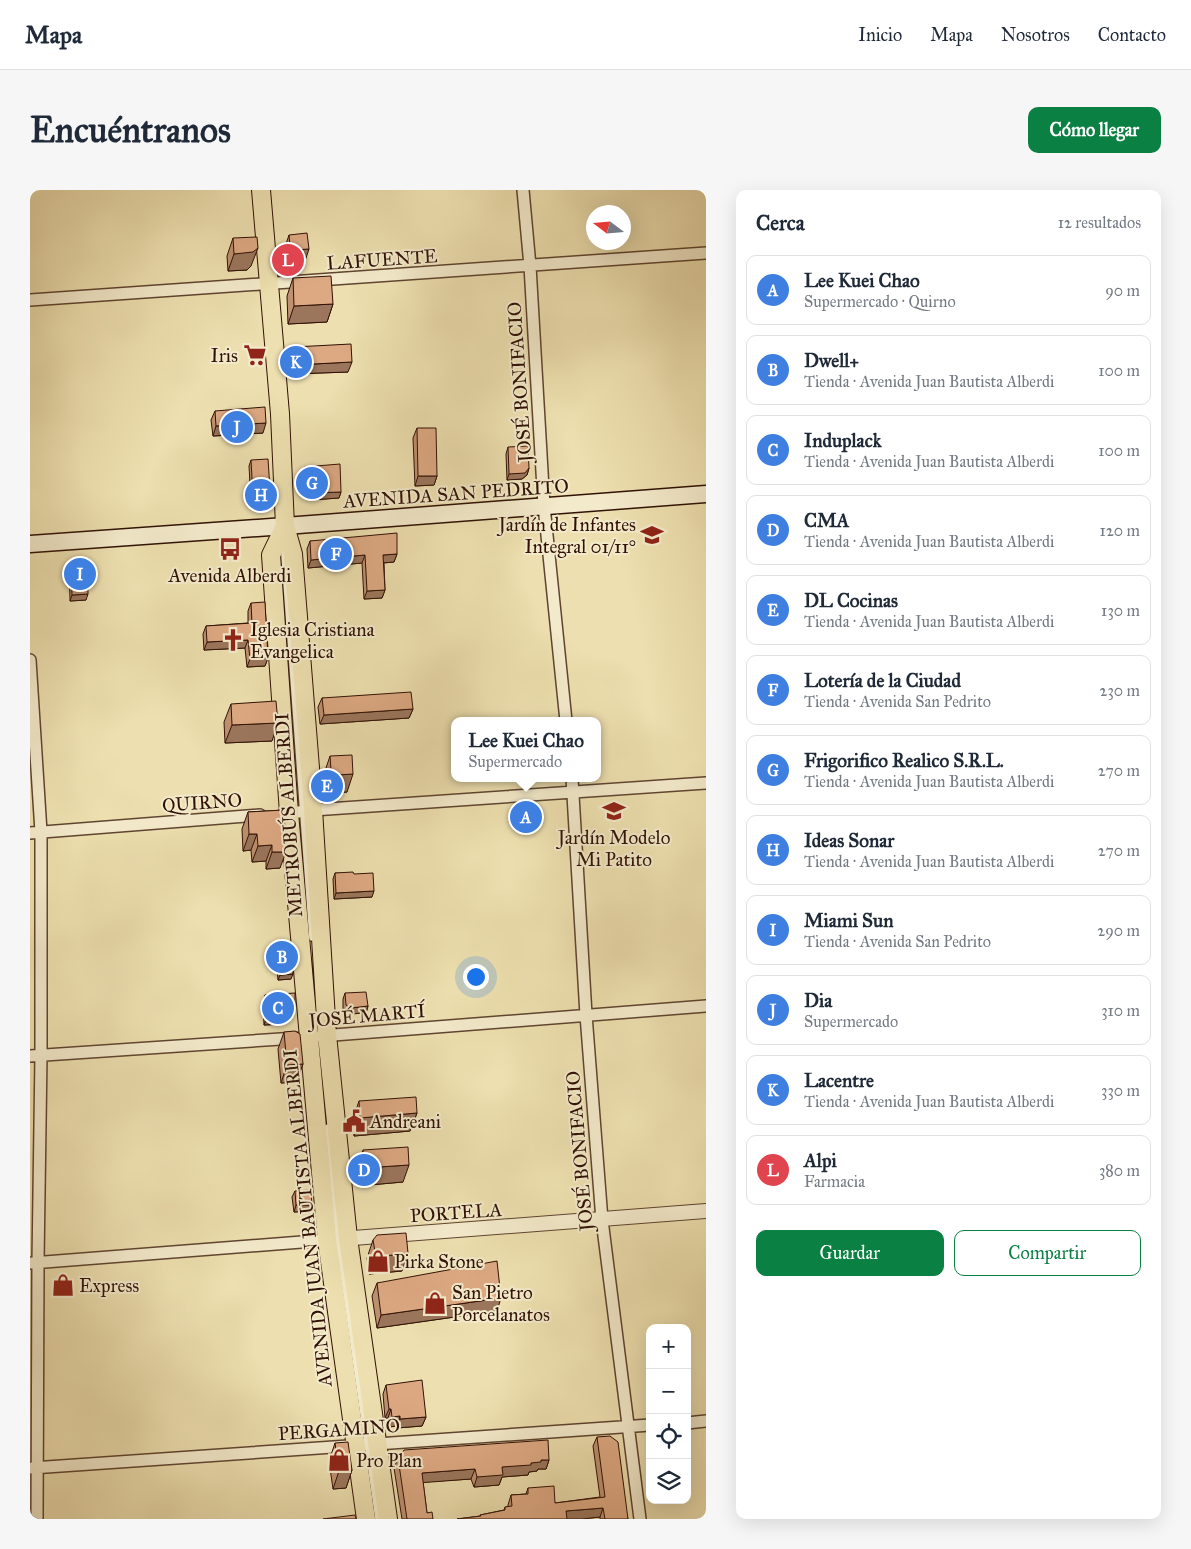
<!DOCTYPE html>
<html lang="es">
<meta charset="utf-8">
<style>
body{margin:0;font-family:"IM FELL Great Primer",serif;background:#f6f6f7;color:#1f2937}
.controls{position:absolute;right:15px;bottom:15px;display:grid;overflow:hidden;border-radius:10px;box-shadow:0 5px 20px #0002}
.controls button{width:45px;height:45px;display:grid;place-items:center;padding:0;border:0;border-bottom:1px solid #e0e1e3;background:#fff;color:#1f2937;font:25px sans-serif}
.compass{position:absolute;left:556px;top:15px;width:45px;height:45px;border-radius:50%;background:#fff;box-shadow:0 5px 20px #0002;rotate:286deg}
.you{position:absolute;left:445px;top:786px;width:18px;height:18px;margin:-12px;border:4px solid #fff;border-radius:50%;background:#1a73e8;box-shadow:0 0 0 8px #1a73e833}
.badge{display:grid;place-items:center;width:32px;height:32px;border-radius:50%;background:#0b8043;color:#fff;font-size:16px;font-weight:700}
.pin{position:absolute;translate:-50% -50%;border:2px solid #fff;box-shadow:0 1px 5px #0006}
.popup{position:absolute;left:421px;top:527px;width:150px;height:65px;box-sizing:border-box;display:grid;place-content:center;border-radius:10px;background:#fff;filter:drop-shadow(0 1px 4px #0005);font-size:16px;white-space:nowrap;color:#747a83}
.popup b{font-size:19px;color:#1f2937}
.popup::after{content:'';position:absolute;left:50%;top:100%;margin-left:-10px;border:10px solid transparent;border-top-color:#fff}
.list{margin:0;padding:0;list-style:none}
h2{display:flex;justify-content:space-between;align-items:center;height:65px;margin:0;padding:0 20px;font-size:21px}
h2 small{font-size:16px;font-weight:400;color:#747a83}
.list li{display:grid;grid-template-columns:32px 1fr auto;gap:15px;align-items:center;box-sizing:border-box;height:70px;margin:0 10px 10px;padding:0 10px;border:1px solid #e0e1e3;border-radius:10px}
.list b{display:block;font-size:19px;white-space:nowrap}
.list p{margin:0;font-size:16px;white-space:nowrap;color:#747a83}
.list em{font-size:16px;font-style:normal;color:#747a83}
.actions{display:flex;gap:10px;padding:15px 20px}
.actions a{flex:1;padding:11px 0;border:1px solid #0b8043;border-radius:10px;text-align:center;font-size:18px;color:#0b8043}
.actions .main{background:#0b8043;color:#fff}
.icon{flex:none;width:28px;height:28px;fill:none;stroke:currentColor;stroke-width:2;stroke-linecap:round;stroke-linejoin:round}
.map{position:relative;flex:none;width:676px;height:1329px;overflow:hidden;border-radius:10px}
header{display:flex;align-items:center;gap:30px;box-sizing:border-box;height:70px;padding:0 25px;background:#fff;border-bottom:1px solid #e0e1e3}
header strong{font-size:24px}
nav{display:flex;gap:28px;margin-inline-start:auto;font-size:18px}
.intro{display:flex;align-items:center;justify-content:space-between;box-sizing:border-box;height:120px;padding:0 30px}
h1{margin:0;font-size:35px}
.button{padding:12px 22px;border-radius:10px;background:#0b8043;color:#fff;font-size:18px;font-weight:700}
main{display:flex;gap:30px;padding:0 30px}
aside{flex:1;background:#fff;border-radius:10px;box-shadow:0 5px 20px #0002}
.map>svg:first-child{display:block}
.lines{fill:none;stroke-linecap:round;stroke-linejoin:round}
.service-casing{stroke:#5f4430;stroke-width:8}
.minor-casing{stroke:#5f4430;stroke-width:14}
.tertiary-casing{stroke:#5f4430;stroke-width:16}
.secondary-casing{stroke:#301105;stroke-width:19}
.primary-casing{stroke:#301105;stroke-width:20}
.service{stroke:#f3eacb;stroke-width:5.5}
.minor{stroke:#f3eacb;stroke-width:11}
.tertiary{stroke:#f3eacb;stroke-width:14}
.secondary{stroke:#f3eacb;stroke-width:16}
.primary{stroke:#eddfaf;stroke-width:18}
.wall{fill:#be9171;stroke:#301105}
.shaded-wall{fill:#9b765c;stroke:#301105}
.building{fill:#dda983;stroke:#301105}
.labels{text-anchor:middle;stroke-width:4;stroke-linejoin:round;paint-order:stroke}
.street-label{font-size:19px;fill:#301105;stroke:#f3eacb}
.poi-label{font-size:19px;fill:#301105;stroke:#f3eacb;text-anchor:start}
</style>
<header>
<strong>Mapa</strong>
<nav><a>Inicio</a><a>Mapa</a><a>Nosotros</a><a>Contacto</a></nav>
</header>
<div class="intro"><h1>Encuéntranos</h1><a class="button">Cómo llegar</a></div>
<main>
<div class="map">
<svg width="676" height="1329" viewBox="0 0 676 1329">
<rect width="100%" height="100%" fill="#eddfaf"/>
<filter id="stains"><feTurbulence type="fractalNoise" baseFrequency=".004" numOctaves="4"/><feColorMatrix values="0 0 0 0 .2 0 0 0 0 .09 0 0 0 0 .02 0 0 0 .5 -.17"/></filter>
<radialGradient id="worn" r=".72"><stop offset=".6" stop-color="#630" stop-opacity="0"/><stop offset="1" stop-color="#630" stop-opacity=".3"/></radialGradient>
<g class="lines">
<defs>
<path id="service" d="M254 356V365L282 748
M298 937 308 1049 348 1329"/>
<path id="minor" d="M493 0 500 76 514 316 536 531
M0 110 676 63
M0 470 11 642V865L8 1072 7 1329
M542 588 556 825 572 1030 610 1329
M254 624 283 620 676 593
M0 643 230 625
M291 846 676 816
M0 866 266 848
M2 1073 297 1050
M657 1233 676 1231
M2 1278 620 1235"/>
<path id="tertiary" d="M297 1050 676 1021"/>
<path id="secondary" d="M0 354 255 336 676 304"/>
<path id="primary" d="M231 0 250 224 255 336 263 364 282 603 297 845 318 1048 358 1329
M255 336 241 365 259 623 297 1050 336 1329"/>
</defs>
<use href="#service" class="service-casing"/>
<use href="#minor" class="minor-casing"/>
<use href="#tertiary" class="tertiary-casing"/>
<use href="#secondary" class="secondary-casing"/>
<use href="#primary" class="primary-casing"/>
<use href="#service" class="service"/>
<use href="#minor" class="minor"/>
<use href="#tertiary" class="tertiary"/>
<use href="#secondary" class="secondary"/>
<use href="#primary" class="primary"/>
</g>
<path class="wall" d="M259 45 273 77 258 78 254 74 253 63Z
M203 48 221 76 217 80 198 81 197 66Z
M263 88 303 114 297 132 258 134 257 106Z
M264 157 318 182 262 184 261 167Z
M185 221 233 243 183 246 181 230Z
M387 238 407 286 404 295 385 296 383 248Z
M478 257 499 278 497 285 492 289 477 290 476 264Z
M221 270 237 306 230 312H221L219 276Z
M274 277 311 302 309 308 281 310 272 304 271 283Z
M280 351 367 364 364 372 354 373 355 400 352 408 334 409 332 373 278 378 277 359Z
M41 370 56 410 40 411 39 376Z
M221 413 238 468 235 476 217 477 215 458 174 460 173 444 176 436 218 433V421Z
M292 508 383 519 379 528 290 534 288 517Z
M201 514 242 551 195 553 194 532Z
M300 566 317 602 300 603 295 598 294 584Z
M254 620 250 678 236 679V671L222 672 221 660 213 661 212 639 218 622Z
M305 683 324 684 342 707 304 709 303 689Z
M247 753 261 789 248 790 245 758Z
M315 803 338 816 336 823 319 824 313 821V809Z
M235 805 265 817 263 824 255 834 234 835 233 811Z
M254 842 273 874 266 892 251 893 248 859Z
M329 911 387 923 380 941 324 946 323 929Z
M333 960 373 992 328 996 326 978Z
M265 1001 282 1015 280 1021 264 1022 262 1007Z
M343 1050 372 1081 339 1084 337 1068Z
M347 1093 467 1121 347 1138 342 1106Z
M356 1195 396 1227 392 1236 367 1238V1236L359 1237 358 1228H355L353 1204Z
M567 1247 598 1329H570V1327L552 1329H427L450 1326V1325L474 1320 475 1317H478V1315L481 1305 496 1304 498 1298 525 1313 570 1307 563 1256Z
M305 1253 322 1280 316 1298 303 1299 299 1271Z
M368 1268 519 1270 516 1279H508L507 1281 499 1282 498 1285 472 1287 469 1295 444 1297 441 1289 393 1292 397 1323 403 1329H372L364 1278Z"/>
<path class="shaded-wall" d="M228 58 221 76 217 80 198 81 204 64Z
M279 59 273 77 258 78 265 60Z
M303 114 297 132 258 134 264 116Z
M322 172 318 182 262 184 265 175Z
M236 233 233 243 183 246 186 236Z
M499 278 497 285 492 289 477 290 479 284Z
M388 286H407L404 295 385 296Z
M240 299 237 306 230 312H221L223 306Z
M311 302 309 308 281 310 283 303Z
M367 364 364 372 350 373 353 365Z
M335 365 332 373 278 378 281 370Z
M355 400 352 408 334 409 337 401Z
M58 404 56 410 40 411 42 405Z
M218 450 215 458 174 460 177 452Z
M238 468 235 476 217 477 220 469Z
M383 519 379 528 290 534 294 525Z
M248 533 242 551 195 553 202 535Z
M323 584 317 602 300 603 307 585Z
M219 644H227L221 660 213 661Z
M242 655 236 671 222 672 228 656Z
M242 662H256L250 678 236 679Z
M344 701 342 707 304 709 306 703Z
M263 784 261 789 248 790 250 785Z
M338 816 336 823 319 824 321 818Z
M265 817 263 824 255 834 234 835 236 829Z
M273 874 266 892 251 893 257 875Z
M387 923 380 941 324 946 330 928Z
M379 975 373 992 328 996 334 978Z
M266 1015H282L280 1021 264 1022Z
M378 1063 372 1081 339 1084 346 1067Z
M471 1108 467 1121 347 1138 351 1125Z
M359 1219H361L358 1228H355Z
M370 1226 367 1236 359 1237 362 1227Z
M396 1227 392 1236 367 1238 370 1229Z
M511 1270H519L516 1279H508L507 1281 499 1282 498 1285 472 1287 469 1295 444 1297 447 1287 472 1277 501 1273Z
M445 1279 441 1289 388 1293 392 1283Z
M322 1280 316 1298 303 1299 309 1281Z
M573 1318 570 1327 552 1329H534L536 1321Z"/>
<path class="building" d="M277 43 279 59 265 60 260 56 259 45Z
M227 47 228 58 223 62 204 64 203 48Z
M301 86 303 114 264 116 263 88Z
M321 154 322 172 265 175 264 157Z
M235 217 236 233 186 236 185 221Z
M387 238H406L407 286H388Z
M498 256 499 278 495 283 479 284 478 257Z
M238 269 240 299 232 305 223 306 221 270Z
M310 274 311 302 283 303 275 297 274 277Z
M367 343V364L353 365 355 400 337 401 335 365 281 370 280 351Z
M57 369 58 404 42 405 41 370Z
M235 412 238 468 220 469 218 450 177 452 176 436 222 433 221 413Z
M381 502 383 519 294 525 292 508Z
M246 511 248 533 202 535 201 514Z
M322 565 323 584 307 585 301 580 300 566Z
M254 620 256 662H242V655L228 656 227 644H219L218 622Z
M323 682 324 684 343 683 344 701 306 703 305 683Z
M260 752 263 784 250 785 247 753Z
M336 802 338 816 321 818 316 815 315 803Z
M265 803V817L258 828 236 829 235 805Z
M265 841 270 844 273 874 257 875 254 842Z
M386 907 387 923 330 928 329 911Z
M378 957 379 975 334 978 333 960Z
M281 1000 282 1015H266L265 1001Z
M376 1043 378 1063 346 1067 343 1050 347 1045Z
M467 1071 471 1108 351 1125 347 1093Z
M392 1190 396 1227 370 1229V1226L362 1227 361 1219H359L356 1195Z
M580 1246 588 1252 598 1329H575L573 1318 536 1321 537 1329H427L451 1326 450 1325 475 1320V1317L482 1316 481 1305 498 1304V1298L524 1296 525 1313 575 1307 567 1247Z
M518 1250 519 1270H511V1272L501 1273V1275L472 1277 473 1285 447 1287 445 1279 392 1283 397 1323 402 1322 403 1329H377L368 1268 374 1260Z
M318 1252 322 1280 309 1281 305 1253Z
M325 1325 326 1329H293Z"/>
<defs>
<symbol id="supermarket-bare" viewBox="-9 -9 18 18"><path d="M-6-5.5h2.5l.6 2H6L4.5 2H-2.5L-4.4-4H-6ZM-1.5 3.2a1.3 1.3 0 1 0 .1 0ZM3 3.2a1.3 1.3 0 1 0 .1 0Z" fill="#8f2418" stroke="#f3eacb" stroke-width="2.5" paint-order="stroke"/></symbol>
<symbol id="school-bare" viewBox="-9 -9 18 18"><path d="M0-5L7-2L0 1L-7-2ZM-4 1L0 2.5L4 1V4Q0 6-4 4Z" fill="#8f2418" stroke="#f3eacb" stroke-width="2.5" paint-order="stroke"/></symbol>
<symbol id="bus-bare" viewBox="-9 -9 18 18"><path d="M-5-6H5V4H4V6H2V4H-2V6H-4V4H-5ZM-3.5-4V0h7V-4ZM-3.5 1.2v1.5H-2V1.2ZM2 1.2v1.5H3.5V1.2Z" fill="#8f2418" stroke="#f3eacb" stroke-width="2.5" paint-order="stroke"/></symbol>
<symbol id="church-bare" viewBox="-9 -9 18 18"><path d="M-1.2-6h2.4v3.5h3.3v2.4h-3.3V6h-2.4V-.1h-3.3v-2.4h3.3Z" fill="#8f2418" stroke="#f3eacb" stroke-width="2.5" paint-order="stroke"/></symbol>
<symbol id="civic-bare" viewBox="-9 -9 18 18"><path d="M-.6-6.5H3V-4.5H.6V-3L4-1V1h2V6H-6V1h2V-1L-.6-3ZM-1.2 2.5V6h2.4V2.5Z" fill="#8f2418" stroke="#f3eacb" stroke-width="2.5" paint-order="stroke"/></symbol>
<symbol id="shop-bare" viewBox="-9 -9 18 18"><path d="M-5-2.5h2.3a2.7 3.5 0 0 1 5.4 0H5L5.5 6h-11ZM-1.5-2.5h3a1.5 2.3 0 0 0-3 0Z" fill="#8f2418" stroke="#f3eacb" stroke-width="2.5" paint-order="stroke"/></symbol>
</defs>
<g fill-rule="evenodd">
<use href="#supermarket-bare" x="209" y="149" width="32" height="32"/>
<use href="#school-bare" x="606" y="329" width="32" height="32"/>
<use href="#bus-bare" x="184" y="343" width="32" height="32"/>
<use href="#church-bare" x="187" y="434" width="32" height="32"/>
<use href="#school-bare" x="568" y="605" width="32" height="32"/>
<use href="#civic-bare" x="308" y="915" width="32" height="32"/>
<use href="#shop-bare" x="332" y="1055" width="32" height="32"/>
<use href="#shop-bare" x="17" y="1079" width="32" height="32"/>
<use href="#shop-bare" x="389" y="1097" width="32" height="32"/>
<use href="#shop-bare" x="293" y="1254" width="32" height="32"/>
</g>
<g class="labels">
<g class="street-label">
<text transform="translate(352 69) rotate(-4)" y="7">LAFUENTE</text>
<text transform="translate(489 192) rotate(-94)" y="7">JOSÉ BONIFACIO</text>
<text transform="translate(426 303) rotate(-4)" y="7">AVENIDA SAN PEDRITO</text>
<text transform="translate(172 612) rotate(-4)" y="7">QUIRNO</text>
<text transform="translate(258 625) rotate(-94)" y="7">METROBÚS ALBERDI</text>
<text transform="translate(337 825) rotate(-5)" y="7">JOSÉ MARTÍ</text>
<text transform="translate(549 961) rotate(-95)" y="7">JOSÉ BONIFACIO</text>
<text transform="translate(426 1022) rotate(-4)" y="7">PORTELA</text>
<text transform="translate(277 1028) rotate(-96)" y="7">AVENIDA JUAN BAUTISTA ALBERDI</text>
<text transform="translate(309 1239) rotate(-4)" y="7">PERGAMINO</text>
</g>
<g class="poi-label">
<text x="208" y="172" text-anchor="end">Iris</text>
<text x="606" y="341" text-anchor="end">Jardín de Infantes<tspan x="606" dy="22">Integral 01/11°</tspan></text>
<text x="200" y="392" text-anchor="middle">Avenida Alberdi</text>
<text x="220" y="446">Iglesia Cristiana<tspan x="220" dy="22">Evangelica</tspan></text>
<text x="584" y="654" text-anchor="middle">Jardín Modelo<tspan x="584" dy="22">Mi Patito</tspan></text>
<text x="340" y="938">Andreani</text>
<text x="364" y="1078">Pirka Stone</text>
<text x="49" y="1102">Express</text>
<text x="422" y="1109">San Pietro<tspan x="422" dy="22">Porcelanatos</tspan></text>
<text x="326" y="1277">Pro Plan</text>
</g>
</g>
<rect width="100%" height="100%" filter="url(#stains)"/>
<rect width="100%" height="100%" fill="url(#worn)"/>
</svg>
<div class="controls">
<button>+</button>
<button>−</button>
<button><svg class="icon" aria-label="locate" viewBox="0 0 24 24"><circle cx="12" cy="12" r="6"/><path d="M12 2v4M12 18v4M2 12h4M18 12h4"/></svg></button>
<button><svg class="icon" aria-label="layers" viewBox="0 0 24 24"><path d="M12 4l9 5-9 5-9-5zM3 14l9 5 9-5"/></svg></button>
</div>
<svg class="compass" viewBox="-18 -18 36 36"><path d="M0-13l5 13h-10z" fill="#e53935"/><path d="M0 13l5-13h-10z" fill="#747a83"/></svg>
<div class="you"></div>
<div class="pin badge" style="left:496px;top:627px;background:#3f7fe0">A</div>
<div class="popup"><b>Lee Kuei Chao</b>Supermercado</div>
<div class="pin badge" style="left:252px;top:767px;background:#3f7fe0">B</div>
<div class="pin badge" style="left:248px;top:818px;background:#3f7fe0">C</div>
<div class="pin badge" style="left:334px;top:980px;background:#3f7fe0">D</div>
<div class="pin badge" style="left:297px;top:596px;background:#3f7fe0">E</div>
<div class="pin badge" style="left:306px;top:364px;background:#3f7fe0">F</div>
<div class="pin badge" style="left:282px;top:293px;background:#3f7fe0">G</div>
<div class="pin badge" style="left:231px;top:305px;background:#3f7fe0">H</div>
<div class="pin badge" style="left:50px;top:384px;background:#3f7fe0">I</div>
<div class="pin badge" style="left:207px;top:237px;background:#3f7fe0">J</div>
<div class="pin badge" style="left:266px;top:172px;background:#3f7fe0">K</div>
<div class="pin badge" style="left:258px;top:70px;background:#e0444e">L</div>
</div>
<aside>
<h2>Cerca<small>12 resultados</small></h2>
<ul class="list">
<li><span class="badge" style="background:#3f7fe0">A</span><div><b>Lee Kuei Chao</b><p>Supermercado · Quirno</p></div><em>90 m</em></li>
<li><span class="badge" style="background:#3f7fe0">B</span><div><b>Dwell+</b><p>Tienda · Avenida Juan Bautista Alberdi</p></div><em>100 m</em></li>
<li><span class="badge" style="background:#3f7fe0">C</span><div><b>Induplack</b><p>Tienda · Avenida Juan Bautista Alberdi</p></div><em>100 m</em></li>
<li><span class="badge" style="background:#3f7fe0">D</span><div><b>CMA</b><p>Tienda · Avenida Juan Bautista Alberdi</p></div><em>120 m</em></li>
<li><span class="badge" style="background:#3f7fe0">E</span><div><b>DL Cocinas</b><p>Tienda · Avenida Juan Bautista Alberdi</p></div><em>130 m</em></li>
<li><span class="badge" style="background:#3f7fe0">F</span><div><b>Lotería de la Ciudad</b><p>Tienda · Avenida San Pedrito</p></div><em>230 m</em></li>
<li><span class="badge" style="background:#3f7fe0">G</span><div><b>Frigorifico Realico S.R.L.</b><p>Tienda · Avenida Juan Bautista Alberdi</p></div><em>270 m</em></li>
<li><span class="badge" style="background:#3f7fe0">H</span><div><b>Ideas Sonar</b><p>Tienda · Avenida Juan Bautista Alberdi</p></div><em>270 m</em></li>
<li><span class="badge" style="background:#3f7fe0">I</span><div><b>Miami Sun</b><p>Tienda · Avenida San Pedrito</p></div><em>290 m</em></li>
<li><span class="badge" style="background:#3f7fe0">J</span><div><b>Dia</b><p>Supermercado</p></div><em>310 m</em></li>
<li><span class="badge" style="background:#3f7fe0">K</span><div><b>Lacentre</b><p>Tienda · Avenida Juan Bautista Alberdi</p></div><em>330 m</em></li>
<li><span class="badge" style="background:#e0444e">L</span><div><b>Alpi</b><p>Farmacia</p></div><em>380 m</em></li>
</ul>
<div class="actions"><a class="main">Guardar</a><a>Compartir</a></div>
</aside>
</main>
